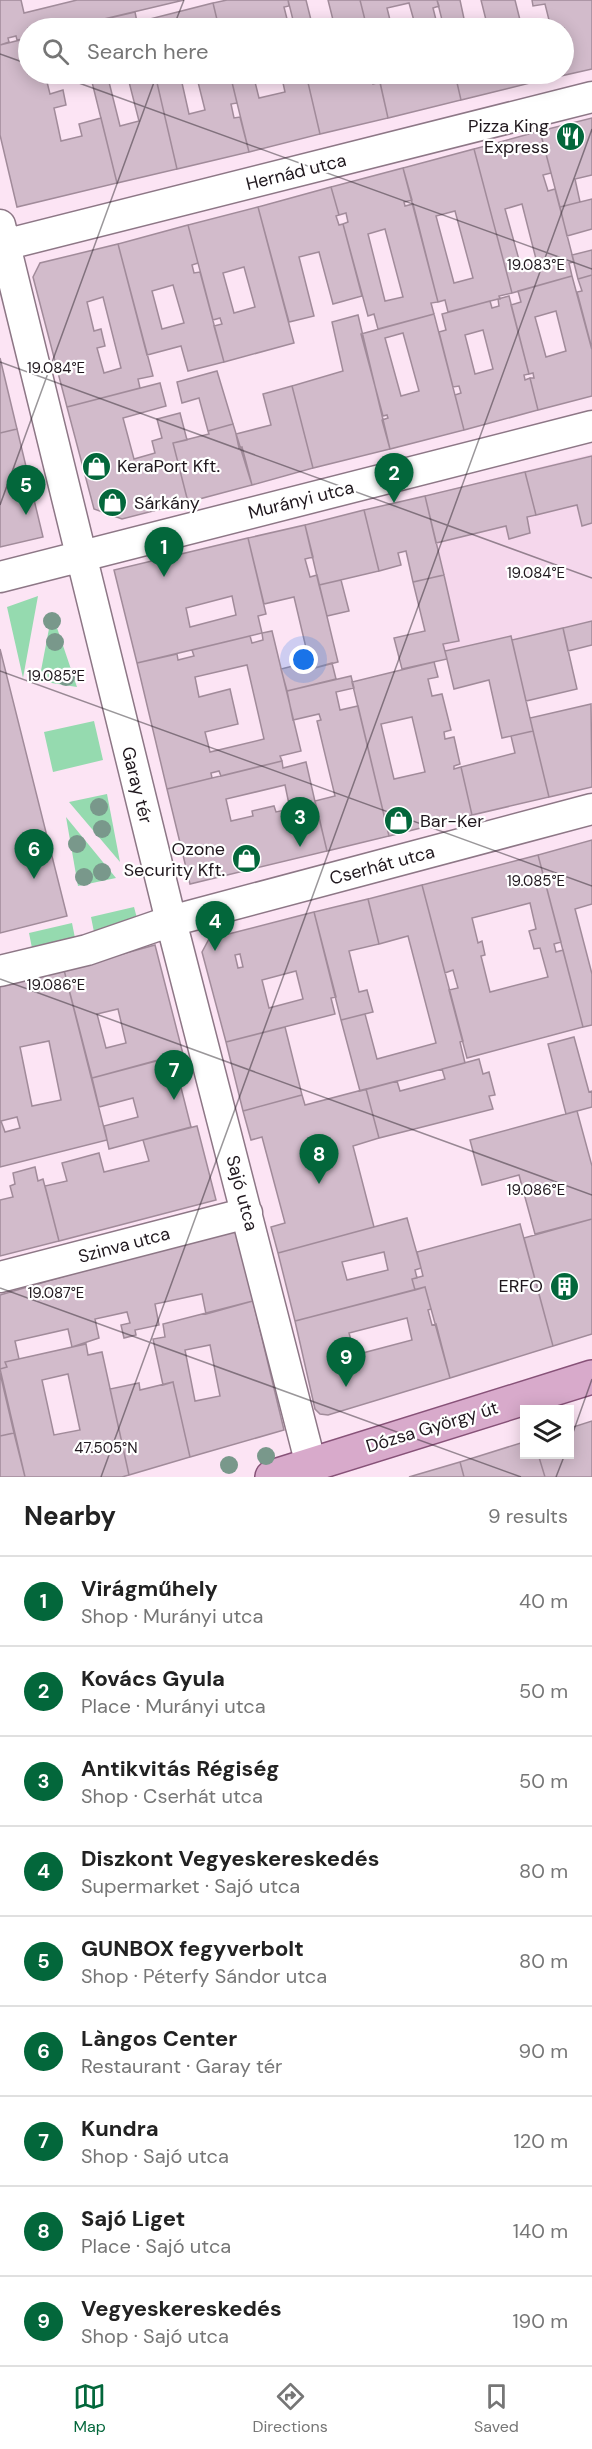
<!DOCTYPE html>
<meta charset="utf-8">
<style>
body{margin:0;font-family:"DM Sans",sans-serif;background:#f2f2f2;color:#222}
.controls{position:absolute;right:18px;bottom:18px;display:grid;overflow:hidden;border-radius:0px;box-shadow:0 3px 15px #0003}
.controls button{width:54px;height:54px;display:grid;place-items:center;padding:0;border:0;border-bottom:2px solid #e0e0e0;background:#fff;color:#222;font:30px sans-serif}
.you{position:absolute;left:304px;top:660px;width:21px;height:21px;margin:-15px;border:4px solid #fff;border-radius:50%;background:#1a73e8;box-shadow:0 0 0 9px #1a73e833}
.badge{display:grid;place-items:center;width:39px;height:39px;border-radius:50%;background:#03673b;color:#fff;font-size:20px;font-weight:700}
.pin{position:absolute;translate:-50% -50px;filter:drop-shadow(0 2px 3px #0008)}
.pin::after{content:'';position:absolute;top:32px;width:21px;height:18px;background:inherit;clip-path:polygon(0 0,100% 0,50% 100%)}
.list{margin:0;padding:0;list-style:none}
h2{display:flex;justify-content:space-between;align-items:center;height:78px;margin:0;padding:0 24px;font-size:26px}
h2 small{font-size:20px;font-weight:400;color:#767676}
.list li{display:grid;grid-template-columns:39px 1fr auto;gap:18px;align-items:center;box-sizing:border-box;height:90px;padding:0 24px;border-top:2px solid #e0e0e0}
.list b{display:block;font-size:22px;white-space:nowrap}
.list p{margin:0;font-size:20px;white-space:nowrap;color:#767676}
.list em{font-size:20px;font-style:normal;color:#767676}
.icon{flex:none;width:33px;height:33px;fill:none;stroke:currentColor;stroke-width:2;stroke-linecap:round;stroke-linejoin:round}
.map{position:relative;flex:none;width:592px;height:1477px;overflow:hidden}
.search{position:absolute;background:#fff;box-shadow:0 3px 15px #0003;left:18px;right:18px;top:18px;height:66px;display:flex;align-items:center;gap:15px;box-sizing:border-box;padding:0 21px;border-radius:33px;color:#767676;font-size:22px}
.sheet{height:888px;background:#fff}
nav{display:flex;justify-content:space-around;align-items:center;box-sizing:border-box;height:84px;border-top:2px solid #e0e0e0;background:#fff;font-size:16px;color:#767676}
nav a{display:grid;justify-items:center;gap:3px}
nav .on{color:#03673b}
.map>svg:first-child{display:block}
.built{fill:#f5d7ec}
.green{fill:#95daaf}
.building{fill:#d2bbcb;stroke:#a18b9a;stroke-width:1.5;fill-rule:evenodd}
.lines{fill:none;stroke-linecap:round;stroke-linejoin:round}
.minor-casing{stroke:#8d7786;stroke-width:33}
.major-casing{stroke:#875278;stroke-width:36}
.minor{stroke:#fff;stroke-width:30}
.major{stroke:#d8aacb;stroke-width:33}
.tree{fill:#79988b}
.ticks{fill:none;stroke:#20181e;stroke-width:1.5;stroke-opacity:0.45}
.labels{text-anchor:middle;stroke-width:4.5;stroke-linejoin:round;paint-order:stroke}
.poi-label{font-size:18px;fill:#20181e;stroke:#fff;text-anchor:end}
.street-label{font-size:18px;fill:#20181e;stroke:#fff}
.ticks-label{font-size:15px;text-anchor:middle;fill:#20181e;stroke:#fff;stroke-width:4.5;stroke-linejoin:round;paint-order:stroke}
</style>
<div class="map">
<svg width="592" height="1477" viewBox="0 0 592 1477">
<rect width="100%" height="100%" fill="#fce4f4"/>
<path class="built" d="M592 454V621L512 640 510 636 445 651 443 644 459 640 425 496Z"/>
<path class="green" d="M38 596 23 678 7 607Z
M52 613 77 687 39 681Z
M94 721 103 760 53 772 44 732Z
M107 794 120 862 69 802Z
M66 817 116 878 78 886Z
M134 907 138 922 94 932 91 917Z
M72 923 75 938 32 948 29 933Z"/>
<path class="building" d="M0 0H21L24 13 77 0H184L66 28H28V38L17 40 16 36 8 38 9 42 0 45Z
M227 0H288L289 6 284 7 289 27 295 25V28H219L213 3Z
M288 0H306L313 28H295Z
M328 0H360L367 28H335Z
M360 0H437L439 6 433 8 436 20 442 19 444 28H416L409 3 387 8 392 28H367Z
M437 0H460L466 28H444Z
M481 0H515L522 28H488Z
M532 0H592V69L534 82 532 74H564V28H551L545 4 533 6Z
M213 3 219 28H144L142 21Z
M135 12 137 22 142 21 144 28H90L88 23Z
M28 38V74H45L50 94 63 90 66 105 54 108 61 141 82 136 79 124 101 118 117 183 17 207 0 135V45Z
M90 74H107L120 126 139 121 127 74H155L177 169 117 183Z
M155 74H180L189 114 205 110 196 74H230L237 103 231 104 234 118 240 117 249 152 177 169Z
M230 74H253L259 98 285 92 281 74H306L320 134 249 152Z
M306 74H324L326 80 347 75 346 74H371L373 84 380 82 388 118 320 134Z
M378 74H455L461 100 388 118Z
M455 74H532L534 82 461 100Z
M592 118V175L575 179 580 202 560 207 540 131Z
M540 131 551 173 543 175 548 191 555 189 574 262 569 263 572 276 512 293 474 149ZM522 204 537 263 521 267 505 209Z
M474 149 512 293 499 296 500 299H498L448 312 445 300 438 302 403 168ZM455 211 473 278 454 283 436 216Z
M403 168 412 200 404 202 405 206 413 204 438 302 431 303 434 314 378 329 374 314 368 316 343 224 348 222 346 213 339 215 331 187ZM385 229 403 297 385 301 368 234Z
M331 187 339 215 336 216 339 225 343 224 362 296 333 304 319 252 299 257 314 316 289 322 258 207Z
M592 199V229L567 236 560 207Z
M258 207 294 343 224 362 214 326 222 324 220 318 213 320 188 225ZM244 267 255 307 234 313 223 273Z
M188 225 198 263 192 265 194 273 200 272 224 362 188 371 181 346 147 355 118 244ZM173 285 184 323 162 329 152 291Z
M118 244 153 376 138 379 140 388 67 407 33 277 40 263ZM103 297 121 368 104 373 97 348 105 346 101 329 94 331 87 302Z
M592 250V275L578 279 572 255Z
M592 275V349L577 292 582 291 578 279Z
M572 276 592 350V396L538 410 530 378H534L533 373 529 374 511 305 521 302 518 291ZM556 311 566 351 546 357 535 317Z
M509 296 529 374 524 375 525 380 530 378 538 410 464 430 455 395 461 393 459 386 453 387 439 332 446 330 442 314 490 301 492 308 499 306 498 299ZM483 330 493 369 475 374 465 335Z
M434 314 464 430 390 449 382 420 388 418 387 415 383 416 361 334ZM403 333 419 391 401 396 385 338Z
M358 315 390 449 313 468 292 386 343 371 332 322Z
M0 358 17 429 0 433Z
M217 371 233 424 208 431 199 398 182 403 177 382Z
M160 383 166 406 123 418 134 459 155 453 152 441 162 438 157 419 180 413 187 440 173 443 188 502 122 519 94 509 67 407Z
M292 386 313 468 252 485 242 447 239 448 236 434 271 425 263 394Z
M233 424 252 485 188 502 173 443 209 434 208 431Z
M17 429 43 537 0 547V433Z
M592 456V523L582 526 577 505 536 515 525 472Z
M525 472 536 515 527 517 530 533 509 539 506 526 436 543 425 496Z
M425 496 444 575 413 582 406 551 398 553 401 565 379 571 364 510Z
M364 510 379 571 319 585 305 525Z
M305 525 313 557 305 559 310 577 317 575 338 662 311 669 294 597 264 604 248 538Z
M248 538 266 614 258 616 262 633 137 663 114 570ZM232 596 236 615 190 627 186 608Z
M444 575 459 641 443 644 447 659 402 669 394 638 425 631 413 582Z
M341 580 349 611 327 616 319 585Z
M592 621V645L568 651 563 628Z
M563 628 577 689 526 701 512 640Z
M272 631 301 751 280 756 282 761 221 776 219 771 211 773 212 778 167 789 137 663 177 654 178 660 194 656 192 650 250 636 252 643 263 640 262 633ZM247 665 264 739 210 752 205 732 238 724 230 689 199 697 195 677Z
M511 636 533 731 502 738 489 680 454 689 445 651Z
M0 649 67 916 0 933Z
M309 662 311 669 332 663 336 679 287 691 281 669Z
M434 662 438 677 428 679 432 696 442 694 451 730 444 732 445 739 454 737 460 764 454 766V769L461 767 472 815 389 836 352 682ZM412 717 425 772 394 779 381 724Z
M351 676 354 688 336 692 340 710 358 706 389 836 327 851 315 801 335 796 317 721 321 720 319 714 293 720 287 691Z
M591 704 592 787 549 797 530 718Z
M533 731 549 797 472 815 461 767 515 753 511 736Z
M282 761 283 768 306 762 316 806 311 807 313 814 318 813 327 851 190 884 167 789ZM285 785 290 809 276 812 274 806 252 811 253 816 231 821 226 799Z
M592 840V904L575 909 592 974V1025L583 1027 538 855Z
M538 855 561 942 554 944 556 952 563 950 583 1027 467 1058 449 990 458 988 453 970 445 973 422 885ZM530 903 536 929 529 931 534 949 540 948 548 977 490 992 481 956 485 955 482 941 478 943 472 918Z
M422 885 463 1041 460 1042 465 1063 360 1091 341 1020 365 1014 377 1059 436 1043 408 936 379 944 368 899Z
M368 899 379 944 349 951 359 992 367 990 373 1012 341 1020 314 912Z
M314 912 336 997 331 998 335 1014 226 1042 202 952 209 939ZM240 954 243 967 238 968 235 955ZM296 971 303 999 269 1008 262 980Z
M155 945 183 1054 92 1078 64 970ZM118 1009 126 1043 106 1048 97 1014Z
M64 970 107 1140 0 1167V986ZM49 1041 61 1100 32 1106 20 1047ZM17 1117 20 1128 5 1132 1 1121Z
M285 1027 302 1095 243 1111 226 1042Z
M574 1037 589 1092 592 1091V1107L566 1114 548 1044Z
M173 1056 191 1127 109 1149 104 1126 138 1117 133 1098 99 1107 92 1078Z
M479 1059 483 1074 489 1072 495 1095 489 1096 493 1109 379 1138 366 1089 397 1081 400 1091 445 1079 442 1069Z
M366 1089 379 1138 353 1146 374 1227 278 1253 271 1227 285 1223 262 1137 251 1140 243 1111 302 1095 305 1105Z
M577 1111 592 1166V1219L535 1234 519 1175 482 1185 470 1140Z
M197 1126 216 1200 59 1241 45 1186 67 1181 62 1163 99 1153 104 1172 149 1161 143 1140Z
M35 1167 38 1181 43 1179 59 1241 0 1256V1200L13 1197 10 1186 15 1184 13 1173Z
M407 1218 421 1268 415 1270 417 1278 412 1279 415 1290 295 1321 278 1253ZM384 1252 388 1270 347 1280 342 1262Z
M592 1219V1334L553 1346 524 1238Z
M520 1224 553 1346 450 1378 425 1287 415 1290 412 1279 423 1276 417 1252Z
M236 1226 253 1301 206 1314 202 1294 155 1304 159 1325 135 1330 136 1335 124 1338 121 1325 130 1323 127 1312 95 1319 99 1338 72 1347 68 1329 15 1341 19 1359 5 1362 7 1367 0 1369V1295Z
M425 1287 431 1309 428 1310 432 1325 436 1324 450 1378 328 1415 320 1414 315 1409 295 1321ZM407 1318 412 1340 355 1355 349 1333Z
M253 1301 284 1430 190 1457 173 1382 163 1385 153 1339 165 1337 163 1324ZM210 1345 220 1396 195 1401 185 1350Z
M86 1344 88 1355 102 1352 129 1475 122 1477H25L0 1369 7 1367 5 1362ZM68 1374 80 1430 54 1435 42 1380Z
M0 1373 14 1433 0 1436Z
M173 1382 190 1457 129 1475 110 1389 139 1383 140 1390Z
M592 1421V1477H545L538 1454H570V1428Z
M14 1433 25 1477H0V1436Z
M524 1442V1454H538L545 1477H464L460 1462Z
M460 1462 464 1477H409L419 1474Z"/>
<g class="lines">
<defs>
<path id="minor" d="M0 225 171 921 311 1465
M0 246 592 97
M0 577 592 426
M0 971 87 950 171 921 592 809
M0 1277 247 1213"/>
<path id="major" d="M272 1477 592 1377"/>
</defs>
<use href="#minor" class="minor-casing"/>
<use href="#major" class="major-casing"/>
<use href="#minor" class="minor"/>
<use href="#major" class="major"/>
</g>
<g class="tree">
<circle cx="52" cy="621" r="9"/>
<circle cx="55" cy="642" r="9"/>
<circle cx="66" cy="677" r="9"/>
<circle cx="99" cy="807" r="9"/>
<circle cx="102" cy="829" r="9"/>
<circle cx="77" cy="844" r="9"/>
<circle cx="102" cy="872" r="9"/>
<circle cx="84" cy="877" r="9"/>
<circle cx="266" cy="1456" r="9"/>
<circle cx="229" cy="1465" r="9"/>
</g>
<path class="ticks" d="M173 28 184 0M0 54 28 64M54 74 592 269M0 362 592 578M0 505 157 74M0 671 592 886M0 979 592 1195M0 1288 521 1477M570 1441 592 1379M101 1477 592 129M556 1477 565 1454"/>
<defs>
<symbol id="restaurant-disc" viewBox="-11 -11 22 22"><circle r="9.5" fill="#03673b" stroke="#fff"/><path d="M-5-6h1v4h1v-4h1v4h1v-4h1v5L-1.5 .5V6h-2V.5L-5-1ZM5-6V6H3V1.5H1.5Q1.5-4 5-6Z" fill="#fff"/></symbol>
<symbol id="shop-disc" viewBox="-11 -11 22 22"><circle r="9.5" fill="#03673b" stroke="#fff"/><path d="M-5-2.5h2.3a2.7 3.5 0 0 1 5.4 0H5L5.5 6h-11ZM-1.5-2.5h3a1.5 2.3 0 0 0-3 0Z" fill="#fff"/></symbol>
<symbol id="building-disc" viewBox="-11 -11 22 22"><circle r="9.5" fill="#03673b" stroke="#fff"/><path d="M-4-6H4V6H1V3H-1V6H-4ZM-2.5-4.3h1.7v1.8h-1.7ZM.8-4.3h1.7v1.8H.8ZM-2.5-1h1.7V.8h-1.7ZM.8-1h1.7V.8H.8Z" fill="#fff"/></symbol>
</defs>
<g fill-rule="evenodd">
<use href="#restaurant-disc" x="554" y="120" width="33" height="33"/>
<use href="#shop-disc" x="80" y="450" width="33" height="33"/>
<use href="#shop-disc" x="96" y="486" width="33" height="33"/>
<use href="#shop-disc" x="382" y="804" width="33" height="33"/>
<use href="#shop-disc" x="230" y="842" width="33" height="33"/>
<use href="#building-disc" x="548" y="1270" width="33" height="33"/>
</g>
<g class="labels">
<g class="poi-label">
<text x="549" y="132">Pizza King<tspan x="549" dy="21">Express</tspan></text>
<text x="117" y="472" text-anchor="start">KeraPort Kft.</text>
<text x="134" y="509" text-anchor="start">Sárkány</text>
<text x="420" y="827" text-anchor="start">Bar-Ker</text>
<text x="225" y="855">Ozone<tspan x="225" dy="21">Security Kft.</tspan></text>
<text x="543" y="1292">ERFO</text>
</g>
<g class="street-label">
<text transform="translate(296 172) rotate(-14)" y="6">Hernád utca</text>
<text transform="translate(301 500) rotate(-14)" y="6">Murányi utca</text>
<text transform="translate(137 785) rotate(76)" y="6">Garay tér</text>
<text transform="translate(382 865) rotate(-15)" y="6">Cserhát utca</text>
<text transform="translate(242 1193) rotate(75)" y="6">Sajó utca</text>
<text transform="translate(124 1245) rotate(-15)" y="6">Szinva utca</text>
<text transform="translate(432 1427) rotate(-17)" y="6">Dózsa György út</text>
</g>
</g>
<g class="ticks-label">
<text x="536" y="270">19.083°E</text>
<text x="56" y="373">19.084°E</text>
<text x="536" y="578">19.084°E</text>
<text x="56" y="681">19.085°E</text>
<text x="536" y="886">19.085°E</text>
<text x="56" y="990">19.086°E</text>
<text x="536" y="1195">19.086°E</text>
<text x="56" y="1298">19.087°E</text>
<text x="106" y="1453">47.505°N</text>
</g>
</svg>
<div class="controls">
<button><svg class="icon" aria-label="layers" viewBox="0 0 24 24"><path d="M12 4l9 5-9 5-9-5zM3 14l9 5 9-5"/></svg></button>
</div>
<div class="you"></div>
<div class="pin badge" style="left:164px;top:577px">1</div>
<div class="pin badge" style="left:394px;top:503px">2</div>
<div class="pin badge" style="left:300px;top:847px">3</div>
<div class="pin badge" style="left:215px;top:951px">4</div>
<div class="pin badge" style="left:26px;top:515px">5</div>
<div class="pin badge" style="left:34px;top:879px">6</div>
<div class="pin badge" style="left:174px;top:1100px">7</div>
<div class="pin badge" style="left:319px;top:1184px">8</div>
<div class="pin badge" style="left:346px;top:1387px">9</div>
<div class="search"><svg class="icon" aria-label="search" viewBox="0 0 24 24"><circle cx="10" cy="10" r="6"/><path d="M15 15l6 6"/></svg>Search here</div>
</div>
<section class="sheet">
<h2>Nearby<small>9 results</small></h2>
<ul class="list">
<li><span class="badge">1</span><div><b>Virágműhely</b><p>Shop · Murányi utca</p></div><em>40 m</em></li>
<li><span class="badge">2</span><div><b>Kovács Gyula</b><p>Place · Murányi utca</p></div><em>50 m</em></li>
<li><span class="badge">3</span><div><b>Antikvitás Régiség</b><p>Shop · Cserhát utca</p></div><em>50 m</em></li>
<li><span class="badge">4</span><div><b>Diszkont Vegyeskereskedés</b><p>Supermarket · Sajó utca</p></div><em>80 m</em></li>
<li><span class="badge">5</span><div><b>GUNBOX fegyverbolt</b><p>Shop · Péterfy Sándor utca</p></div><em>80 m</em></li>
<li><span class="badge">6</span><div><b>Làngos Center</b><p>Restaurant · Garay tér</p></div><em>90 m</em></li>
<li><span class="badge">7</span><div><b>Kundra</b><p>Shop · Sajó utca</p></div><em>120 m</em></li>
<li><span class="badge">8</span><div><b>Sajó Liget</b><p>Place · Sajó utca</p></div><em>140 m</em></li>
<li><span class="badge">9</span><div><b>Vegyeskereskedés</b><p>Shop · Sajó utca</p></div><em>190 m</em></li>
</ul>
</section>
<nav>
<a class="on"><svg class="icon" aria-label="map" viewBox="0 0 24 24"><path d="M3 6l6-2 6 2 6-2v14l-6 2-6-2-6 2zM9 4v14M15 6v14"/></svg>Map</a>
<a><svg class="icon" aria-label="directions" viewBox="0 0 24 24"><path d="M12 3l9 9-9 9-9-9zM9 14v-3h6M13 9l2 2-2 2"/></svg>Directions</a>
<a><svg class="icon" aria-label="saved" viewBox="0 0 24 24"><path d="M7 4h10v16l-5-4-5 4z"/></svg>Saved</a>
</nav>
